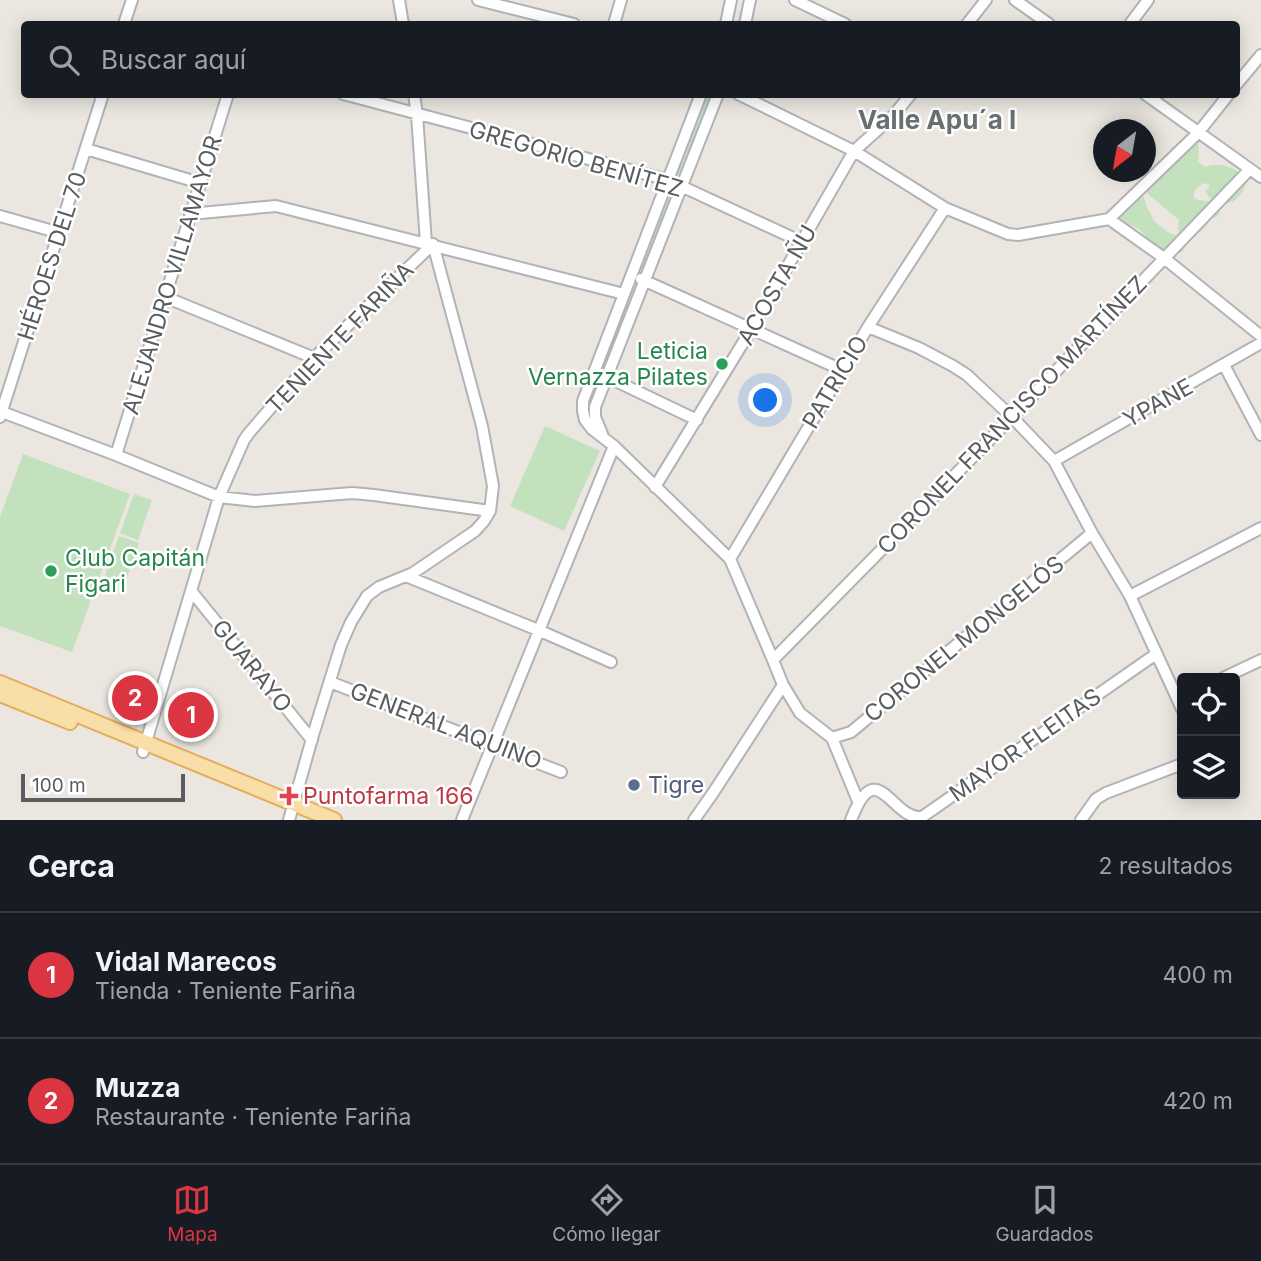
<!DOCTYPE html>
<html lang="es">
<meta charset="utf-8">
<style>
body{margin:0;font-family:Inter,sans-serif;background:#20242c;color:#f1f3f6}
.controls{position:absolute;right:21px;bottom:21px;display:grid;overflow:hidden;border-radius:7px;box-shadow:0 4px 18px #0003}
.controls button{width:63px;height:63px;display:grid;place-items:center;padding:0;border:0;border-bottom:2px solid #363941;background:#171b24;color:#f1f3f6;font:35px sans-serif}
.compass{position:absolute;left:1093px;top:119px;width:63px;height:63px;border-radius:50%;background:#171b24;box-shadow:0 4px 18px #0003;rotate:211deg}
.scale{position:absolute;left:21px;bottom:18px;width:164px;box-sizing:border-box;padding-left:7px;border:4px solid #595d60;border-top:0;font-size:19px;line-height:24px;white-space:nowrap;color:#595d60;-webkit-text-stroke:5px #fff;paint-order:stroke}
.you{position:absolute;left:766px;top:401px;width:24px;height:24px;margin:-18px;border:5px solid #fff;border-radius:50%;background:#1a73e8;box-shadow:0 0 0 10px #1a73e833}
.badge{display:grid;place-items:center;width:46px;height:46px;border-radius:50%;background:#db3541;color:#fff;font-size:23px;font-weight:700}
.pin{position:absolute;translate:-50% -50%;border:4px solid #fff;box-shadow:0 2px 7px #0006}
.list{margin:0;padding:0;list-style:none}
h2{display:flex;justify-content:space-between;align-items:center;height:91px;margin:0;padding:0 28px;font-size:30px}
h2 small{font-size:23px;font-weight:400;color:#9ea1a6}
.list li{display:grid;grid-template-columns:46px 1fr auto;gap:21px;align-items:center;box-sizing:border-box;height:126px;padding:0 28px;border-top:2px solid #363941}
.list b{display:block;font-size:26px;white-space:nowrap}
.list p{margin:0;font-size:23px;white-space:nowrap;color:#9ea1a6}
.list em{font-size:23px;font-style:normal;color:#9ea1a6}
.icon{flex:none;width:38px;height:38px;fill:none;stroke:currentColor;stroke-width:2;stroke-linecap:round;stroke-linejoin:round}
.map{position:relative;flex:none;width:1261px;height:820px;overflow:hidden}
.search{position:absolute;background:#171b24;box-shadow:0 4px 18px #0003;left:21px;right:21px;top:21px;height:77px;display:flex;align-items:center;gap:18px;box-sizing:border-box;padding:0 24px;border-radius:7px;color:#9ea1a6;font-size:26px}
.sheet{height:343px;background:#171b24}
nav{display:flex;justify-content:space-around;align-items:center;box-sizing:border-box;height:98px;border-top:2px solid #363941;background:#171b24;font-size:19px;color:#9ea1a6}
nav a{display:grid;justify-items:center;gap:4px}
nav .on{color:#db3541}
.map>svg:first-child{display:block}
.green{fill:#c3e1bd}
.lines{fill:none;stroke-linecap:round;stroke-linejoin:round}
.minor-casing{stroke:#b1b3b7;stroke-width:14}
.major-casing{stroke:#e6ac5e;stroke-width:18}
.minor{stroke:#fff;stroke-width:10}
.major{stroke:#f8dfa7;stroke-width:14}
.leisure-dot{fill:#2e9e5b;stroke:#fff;stroke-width:2.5}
.service-dot{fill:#5c6f8a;stroke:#fff;stroke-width:2.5}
.health-dot{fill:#e0444e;stroke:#fff;stroke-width:2.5}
.labels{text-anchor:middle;stroke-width:5;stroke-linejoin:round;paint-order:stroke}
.street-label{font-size:23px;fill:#595d60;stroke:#fff}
.leisure-label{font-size:23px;fill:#27864d;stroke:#fff;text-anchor:end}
.service-label{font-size:23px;fill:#4e5e75;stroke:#fff;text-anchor:start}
.health-label{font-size:23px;fill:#be3a42;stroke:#fff;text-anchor:start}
.quarter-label{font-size:26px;font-weight:bold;fill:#6a6f72;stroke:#fff}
</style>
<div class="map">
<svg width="1261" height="820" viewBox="0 0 1261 820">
<rect width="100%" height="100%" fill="#ebe7e0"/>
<path class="green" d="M707 95H711V96L678 177 676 175Z
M1186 139 1198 144 1199 151 1198 162 1205 167C1221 161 1236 168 1247 180 1242 203 1218 215 1205 191L1209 188V185L1205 183C1199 185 1192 192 1194 198 1205 204 1209 197 1219 207L1220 211 1217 217 1210 218C1207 225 1202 234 1192 233V239L1187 241 1183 251 1176 255 1166 249H1158L1139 229 1114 217C1117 210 1122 196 1129 192 1144 182 1145 205 1149 211 1151 214 1153 218 1154 221L1169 233 1176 235 1179 234 1178 226 1179 220 1149 195 1144 189 1145 178 1150 170 1167 159 1171 148Z
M671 191 673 193 643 270H640L669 192Z
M545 426 600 451 564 531 510 506Z
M23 454 130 494 72 652 0 626V517Z
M134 494 152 500 138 540 120 533Z
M119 536 139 543 124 586 104 578Z"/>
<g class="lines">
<defs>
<path id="minor" d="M399 0 403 24
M478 0 574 24
M795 0 845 24
M1015 0 1049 24
M124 24 132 0
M614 24 621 0
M726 24 731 0
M745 24 750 0
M967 24 986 0
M1130 24 1148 0
M1236 85 1261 55
M343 94 668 180 802 242
M414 94 417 115 426 243
M701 94 583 401V411L585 420 592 429 614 446 730 559 773 660 783 685 800 713 832 738 858 801
M738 94 854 151 945 208 1008 234 1018 235 1109 219 1164 258 1261 336
M1145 94 1261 177
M86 149 200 183
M190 214 276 206 624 294
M0 216 60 233
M1109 219 1198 133 1229 94
M641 279 842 370
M165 297 314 358
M868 327 919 348 953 366 967 375 1012 417 1054 461 1092 533 1130 596 1182 709
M1224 365 1261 435
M601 374 697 420
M2 412 116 455 219 497 255 501 352 493 374 495 490 511
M0 417 103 94
M602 434 595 417V407L718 94
M116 455 228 94
M1054 461 1261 343
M655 487 752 328 854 151 893 116 911 94
M730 559 868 327 945 208
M406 576 538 630 611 662
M192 592 312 740
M1130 596 1261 528
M773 660 1012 417 1250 169
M1223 678 1261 660
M330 682 561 772
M832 738 851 732 1092 533
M143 752 219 497 244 440 249 433 314 358 433 244 482 426 493 486 490 511 484 521 475 531 413 573 379 587 367 596 351 622 341 645 313 735 289 820
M462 820 614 446
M694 820 713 793 783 685
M851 820C877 752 891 820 922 817L1156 654
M1081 820 1096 799 1106 793 1182 764"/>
<path id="major" d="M0 683 334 820
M0 694 70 722"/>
</defs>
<use href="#minor" class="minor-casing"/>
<use href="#major" class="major-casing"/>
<use href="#minor" class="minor"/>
<use href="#major" class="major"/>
</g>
<g class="leisure-dot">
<circle cx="722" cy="364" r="7"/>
<circle cx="51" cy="571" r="7"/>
</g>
<circle class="service-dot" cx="634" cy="785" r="7"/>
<path class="health-dot" d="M285.5 785.5h7v7h7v7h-7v7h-7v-7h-7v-7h7z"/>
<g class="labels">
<g class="street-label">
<text transform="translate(576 159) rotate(16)" y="8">GREGORIO BENÍTEZ</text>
<text transform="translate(52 256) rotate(-72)" y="8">HÉROES DEL 70</text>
<text transform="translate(172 275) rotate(-73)" y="8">ALEJANDRO VILLAMAYOR</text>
<text transform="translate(777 285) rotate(-60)" y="8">ACOSTA ÑU</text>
<text transform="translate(340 338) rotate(-46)" y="8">TENIENTE FARIÑA</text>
<text transform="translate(835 382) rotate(-59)" y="8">PATRICIO</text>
<text transform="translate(1158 403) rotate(-29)" y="8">YPANE</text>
<text transform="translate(1012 415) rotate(-46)" y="8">CORONEL FRANCISCO MARTÍNEZ</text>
<text transform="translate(964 639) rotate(-39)" y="8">CORONEL MONGELÓS</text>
<text transform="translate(252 666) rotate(51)" y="8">GUARAYO</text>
<text transform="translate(446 726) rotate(21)" y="8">GENERAL AQUINO</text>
<text transform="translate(1025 745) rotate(-35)" y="8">MAYOR FLEITAS</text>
</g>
<g class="leisure-label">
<text x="708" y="359">Leticia<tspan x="708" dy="26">Vernazza Pilates</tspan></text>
<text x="65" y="566" text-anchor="start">Club Capitán<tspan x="65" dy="26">Figari</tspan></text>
</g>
<g class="service-label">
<text x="648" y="793">Tigre</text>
</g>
<g class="health-label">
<text x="303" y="804">Puntofarma 166</text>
</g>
<g class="quarter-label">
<text x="937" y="129">Valle Apu´a I</text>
</g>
</g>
</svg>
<div class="controls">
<button><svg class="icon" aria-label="locate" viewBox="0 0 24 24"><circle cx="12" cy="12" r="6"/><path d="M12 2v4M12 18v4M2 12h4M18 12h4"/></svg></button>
<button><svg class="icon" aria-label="layers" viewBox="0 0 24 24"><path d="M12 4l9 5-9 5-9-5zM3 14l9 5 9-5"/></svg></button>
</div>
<svg class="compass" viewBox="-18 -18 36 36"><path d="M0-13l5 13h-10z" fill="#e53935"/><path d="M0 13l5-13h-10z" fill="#9ea1a6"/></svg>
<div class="scale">100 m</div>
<div class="you"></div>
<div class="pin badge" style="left:191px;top:715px">1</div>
<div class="pin badge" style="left:135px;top:698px">2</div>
<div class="search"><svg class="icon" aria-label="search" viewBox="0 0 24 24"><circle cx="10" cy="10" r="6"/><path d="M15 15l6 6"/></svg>Buscar aquí</div>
</div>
<section class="sheet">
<h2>Cerca<small>2 resultados</small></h2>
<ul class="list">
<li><span class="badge">1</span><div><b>Vidal Marecos</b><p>Tienda · Teniente Fariña</p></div><em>400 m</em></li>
<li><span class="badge">2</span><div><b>Muzza</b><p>Restaurante · Teniente Fariña</p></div><em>420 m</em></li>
</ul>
</section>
<nav>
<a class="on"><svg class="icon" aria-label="map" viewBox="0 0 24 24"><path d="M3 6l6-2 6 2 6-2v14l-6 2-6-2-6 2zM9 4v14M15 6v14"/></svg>Mapa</a>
<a><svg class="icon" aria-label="directions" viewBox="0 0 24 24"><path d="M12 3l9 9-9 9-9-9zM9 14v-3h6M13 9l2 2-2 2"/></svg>Cómo llegar</a>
<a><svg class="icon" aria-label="saved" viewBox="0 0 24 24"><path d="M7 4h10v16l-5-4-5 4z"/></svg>Guardados</a>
</nav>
